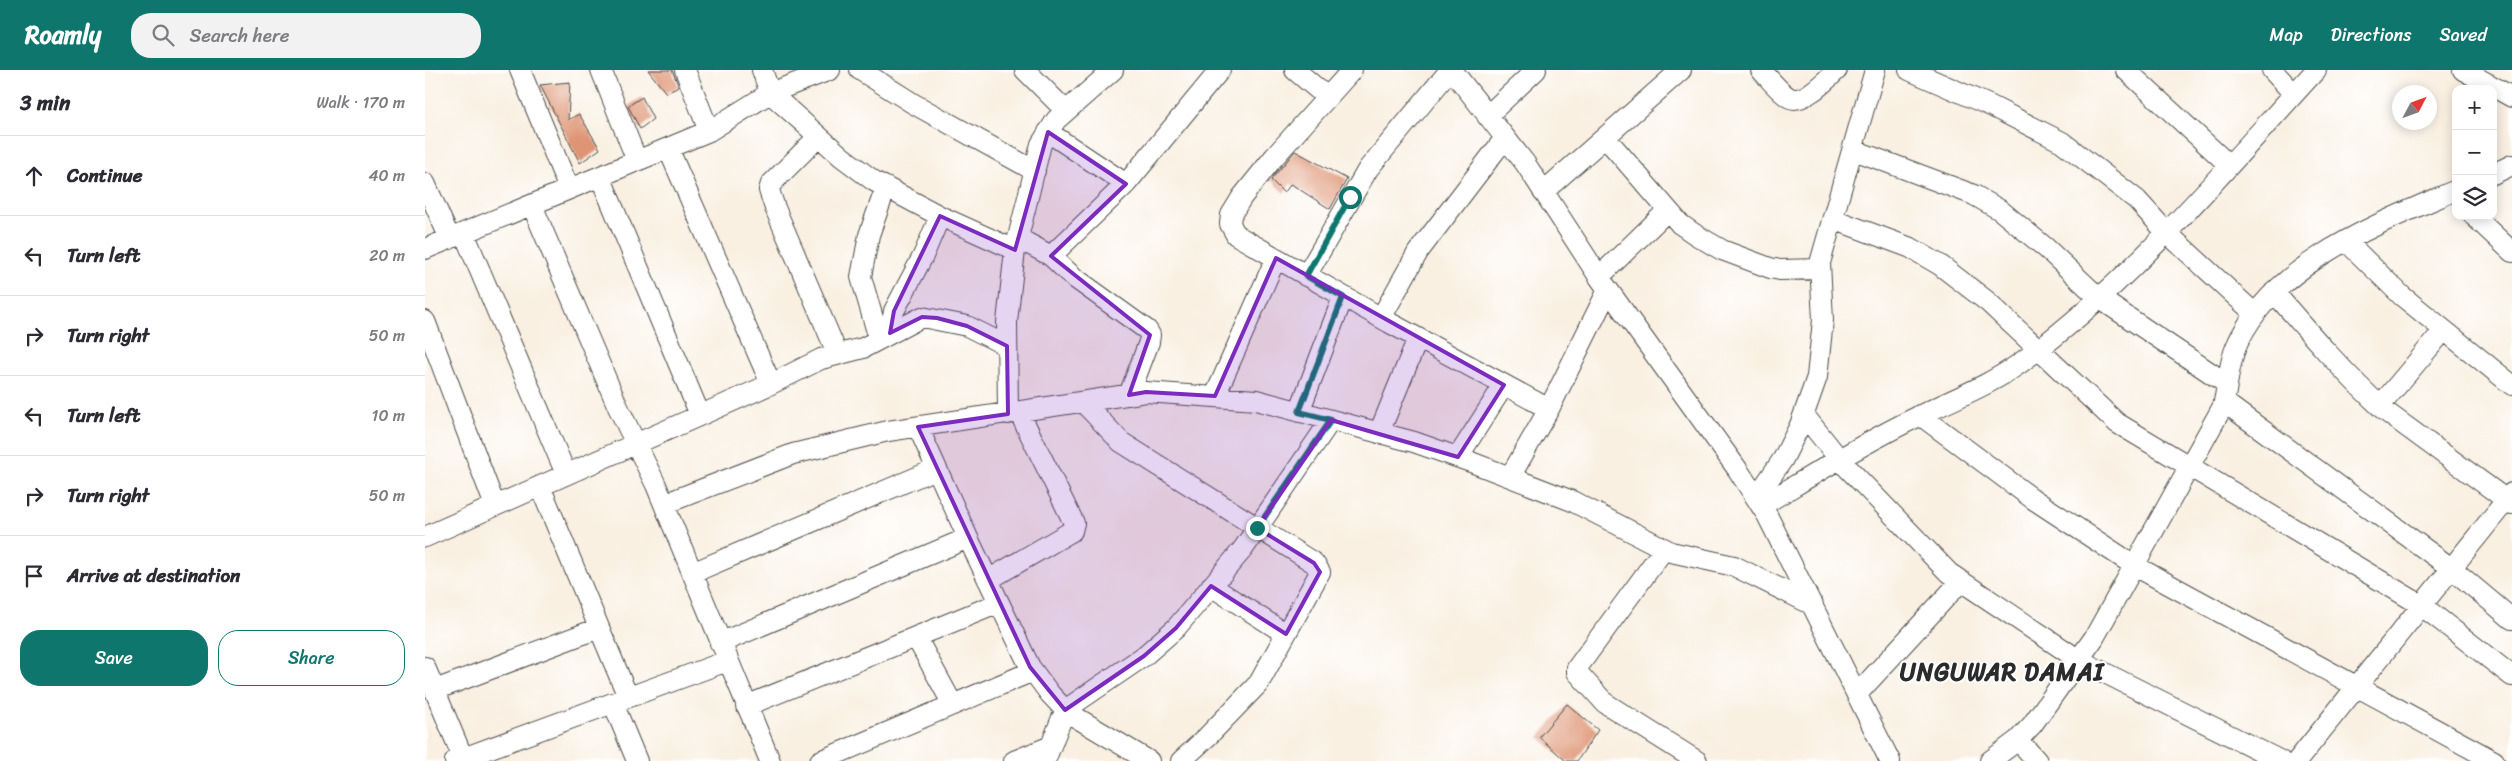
<!DOCTYPE html>
<meta charset="utf-8">
<style>
body{margin:0;font-family:Sriracha,sans-serif;background:#f2f2f3;color:#2b2b33}
.controls{position:absolute;right:15px;top:15px;display:grid;overflow:hidden;border-radius:10px;box-shadow:0 2px 12px #0003}
.controls button{width:45px;height:45px;display:grid;place-items:center;padding:0;border:0;border-bottom:1px solid #e1e1e2;background:#fff;color:#2b2b33;font:25px sans-serif}
.compass{position:absolute;left:1967px;top:15px;width:45px;height:45px;border-radius:50%;background:#fff;box-shadow:0 2px 12px #0003;rotate:49deg}
.stop{position:absolute;width:15px;height:15px;margin:-11px;border:4px solid #0f766e;border-radius:50%;background:#fff}
.stop.end{background:#0f766e;border-color:#fff;box-shadow:0 1px 5px #0008}
.list{margin:0;padding:0;list-style:none}
h2{display:flex;justify-content:space-between;align-items:center;height:65px;margin:0;padding:0 20px;font-size:21px}
h2 small{font-size:16px;font-weight:400;color:#7c7c81}
.list li{display:grid;grid-template-columns:32px 1fr auto;gap:15px;align-items:center;box-sizing:border-box;height:80px;padding:0 20px;border-top:1px solid #e1e1e2}
.list b{display:block;font-size:19px;white-space:nowrap}
.list em{font-size:16px;font-style:normal;color:#7c7c81}
.actions{display:flex;gap:10px;padding:15px 20px}
.actions a{flex:1;padding:11px 0;border:1px solid #0f766e;border-radius:20px;text-align:center;font-size:18px;color:#0f766e}
.actions .main{background:#0f766e;color:#fff}
.icon{flex:none;width:28px;height:28px;fill:none;stroke:currentColor;stroke-width:2;stroke-linecap:round;stroke-linejoin:round}
.map{position:relative;flex:none;width:2087px;height:691px;overflow:hidden}
header{display:flex;align-items:center;gap:30px;box-sizing:border-box;height:70px;padding:0 25px;background:#0f766e;color:#fff}
header strong{font-size:24px}
nav{display:flex;gap:28px;margin-inline-start:auto;font-size:18px}
.search{width:350px;height:45px;background:#f2f2f3;display:flex;align-items:center;gap:12px;box-sizing:border-box;padding:0 18px;border-radius:20px;color:#7c7c81;font-size:19px}
main{display:flex}
aside{flex:1;background:#fff}
.map>svg:first-child{display:block}
.building{fill:#df9575}
.lines{fill:none;stroke-linecap:round;stroke-linejoin:round}
.minor-casing{stroke:#4a4946;stroke-width:22}
.minor{stroke:#fff;stroke-width:20}
.route{stroke:#0f766e;stroke-width:6}
.marked{fill:#7b2cbf;fill-opacity:0.2;stroke:#7b2cbf;stroke-width:4;stroke-linejoin:round}
.labels{text-anchor:middle;stroke-width:4;stroke-linejoin:round;paint-order:stroke}
.district-label{font-size:24px;font-weight:bold;letter-spacing:1px;fill:#2b2b2b;stroke:#fff}
</style>
<header>
<strong>Roamly</strong>
<div class="search"><svg class="icon" aria-label="search" viewBox="0 0 24 24"><circle cx="10" cy="10" r="6"/><path d="M15 15l6 6"/></svg>Search here</div>
<nav><a>Map</a><a>Directions</a><a>Saved</a></nav>
</header>
<main>
<aside>
<h2>3 min<small>Walk · 170 m</small></h2>
<ul class="list">
<li><svg class="icon" aria-label="ahead" viewBox="0 0 24 24"><path d="M12 20V5M6 11l6-6 6 6"/></svg><div><b>Continue</b></div><em>40 m</em></li>
<li><svg class="icon" aria-label="left" viewBox="0 0 24 24"><path d="M17 20v-9H6M10 6l-5 5 5 5"/></svg><div><b>Turn left</b></div><em>20 m</em></li>
<li><svg class="icon" aria-label="right" viewBox="0 0 24 24"><path d="M7 20v-9h11M14 6l5 5-5 5"/></svg><div><b>Turn right</b></div><em>50 m</em></li>
<li><svg class="icon" aria-label="left" viewBox="0 0 24 24"><path d="M17 20v-9H6M10 6l-5 5 5 5"/></svg><div><b>Turn left</b></div><em>10 m</em></li>
<li><svg class="icon" aria-label="right" viewBox="0 0 24 24"><path d="M7 20v-9h11M14 6l5 5-5 5"/></svg><div><b>Turn right</b></div><em>50 m</em></li>
<li><svg class="icon" aria-label="arrive" viewBox="0 0 24 24"><path d="M6 21V4h12l-3 4 3 4H6"/></svg><div><b>Arrive at destination</b></div></li>
</ul>
<div class="actions"><a class="main">Save</a><a>Share</a></div>
</aside>
<div class="map">
<svg width="2087" height="691" viewBox="0 0 2087 691">
<rect width="100%" height="100%" fill="#fff"/>
<filter id="ink" filterUnits="userSpaceOnUse"><feTurbulence type="fractalNoise" baseFrequency=".02" numOctaves="2"/><feDisplacementMap in="SourceGraphic" scale="10" xChannelSelector="R" yChannelSelector="G"/><feConvolveMatrix kernelMatrix="1 2 1 2 8 2 1 2 1" color-interpolation-filters="sRGB"/></filter>
<filter id="wash" filterUnits="userSpaceOnUse"><feTurbulence type="fractalNoise" baseFrequency=".0096" numOctaves="4" result="noise"/><feDisplacementMap in="SourceGraphic" scale="20" xChannelSelector="R" yChannelSelector="G"/><feGaussianBlur stdDeviation="1.12" result="paint"/><feColorMatrix in="noise" values="0 0 0 0 0 0 0 0 0 0 0 0 0 0 0 0 0 1.4 0 .05"/><feComposite in="paint" operator="in"/></filter>
<g filter="url(#wash)">
<rect width="100%" height="100%" fill="#f9f0e2"/>
<g id="blocks">
<path class="building" d="M223 0H247L254 17 241 23Z
M145 12 143 50 154 44 175 79 155 93 115 15Z
M217 27 228 49 215 59 203 36Z
M870 81 922 109 905 139 866 114 859 123 846 110Z
M1142 634 1173 660 1152 691H1141L1114 667Z"/>
</g>
</g>
<g filter="url(#ink)">
<use href="#blocks" fill-opacity="0" stroke="#4a4946" stroke-width="1"/>
<g class="lines">
<defs>
<path id="minor" d="M95 0 144 119
M176 0 212 91
M260 0 284 61
M337 0 345 23 417 87 449 111 515 146 590 180
M435 0 489 34 610 101
M600 0 641 41
M870 0 902 27
M927 0 850 86 817 127 806 145 805 154 811 165 965 253 1124 339
M1027 0 1100 93 1174 207 1313 400 1342 445 1465 691
M1336 0C1344 8 1355 23 1365 28 1379 34 1403 8 1412 0
M1484 0 1566 36 1637 72 1712 130 1741 162 1830 244
M1701 0 1804 95
M1847 0 1869 24
M2038 0 2087 27
M1062 46 1111 0
M623 62 701 114
M393 67 346 114 344 120 350 138 412 283
M1180 67 1255 154 1271 165 1297 180 1345 198 1355 200 1395 199
M243 78 346 314
M1429 80 1549 125 1575 140 1621 178 1674 228 1802 314
M2068 104 2087 95
M175 106 275 345
M0 113 25 169
M1118 122 1256 0
M107 135 193 337 231 415 345 691
M2049 146 2087 182
M1408 149 1486 178 1515 195 1563 232 1692 353 1996 535 2087 606
M39 163 141 404
M593 168 626 186 647 206 722 260 725 265 724 272 704 325
M1921 171 1977 226 2087 315
M0 179 284 61 345 23 405 0
M626 186 701 114 795 0
M881 206 943 99 1025 0
M1174 207 1243 140
M1849 222C1885 264 1920 304 1960 341L2087 434
M956 248 993 182 1080 68
M0 251 70 436
M465 263 469 241 498 186 515 146
M454 269 436 207 444 165 461 117
M790 326 851 188
M658 332 696 372 889 493 895 502 834 613 782 667 756 691
M1799 332 2026 498 2087 549
M1955 336 2019 260
M874 342 918 227
M583 344 582 252 590 180 616 74 631 50 688 0
M1379 345 1415 390 1524 503 1654 590 1856 691
M1495 345 1608 429 1710 496 2069 691
M493 357 543 468 605 597 625 624 642 642 724 691
M954 363 993 268
M1033 387 1079 315
M1085 407 1124 339 1183 220
M115 416 203 627
M1331 428 1358 389 1375 355 1392 307 1398 250 1395 193 1450 0
M239 434 368 384 463 361 721 322 831 330 989 372 1046 392 1147 431 1246 482 1309 496 1388 535
M1336 436C1388 405 1440 372 1494 346 1528 329 1563 316 1594 294 1707 212 1797 102 1891 0
M0 467 346 314 396 289 438 278 497 247 542 256 582 276
M1239 479 1152 598V602L1180 633 1272 691
M267 503 511 399
M563 510 647 461 649 453 594 342
M786 516 861 564
M491 567 528 635
M295 573 543 468
M0 597 38 688
M10 620 174 558
M1433 623 1536 511
M188 633 212 691
M321 636 574 533
M1593 670 1612 691
M30 691 302 591
M395 691 608 601
M589 691 626 676
M620 691 640 640 719 586 751 558 818 479 906 350
M1565 691 1593 670 1607 655 1669 568 1798 336C1803 316 1803 296 1811 277 1847 193 1953 154 2031 120
M1872 691 2087 423"/>
</defs>
<use href="#minor" class="minor-casing"/>
<use href="#minor" class="minor"/>
</g>
</g>
<g class="lines" filter="url(#ink)">
<path class="route" d="M832 458 906 350 874 342 918 227 881 206 925 127"/>
</g>
<path class="marked" d="M623 62 701 114 626 186 725 265 704 325 721 322 790 326 851 188 1079 315 1033 387 906 350 832 458 889 493 895 502 861 564 786 516 751 558 719 586 640 640 605 597 493 357 583 344 582 276 542 256 512 248 497 247 465 263 469 241 515 146 590 180Z"/>
<g class="labels">
<g class="district-label">
<text x="1577" y="610">UNGUWAR DAMAI</text>
</g>
</g>
</svg>
<div class="controls">
<button>+</button>
<button>−</button>
<button><svg class="icon" aria-label="layers" viewBox="0 0 24 24"><path d="M12 4l9 5-9 5-9-5zM3 14l9 5 9-5"/></svg></button>
</div>
<svg class="compass" viewBox="-18 -18 36 36"><path d="M0-13l5 13h-10z" fill="#e53935"/><path d="M0 13l5-13h-10z" fill="#7c7c81"/></svg>
<div class="stop" style="left:925px;top:127px"></div>
<div class="stop end" style="left:832px;top:458px"></div>
</div>
</main>
